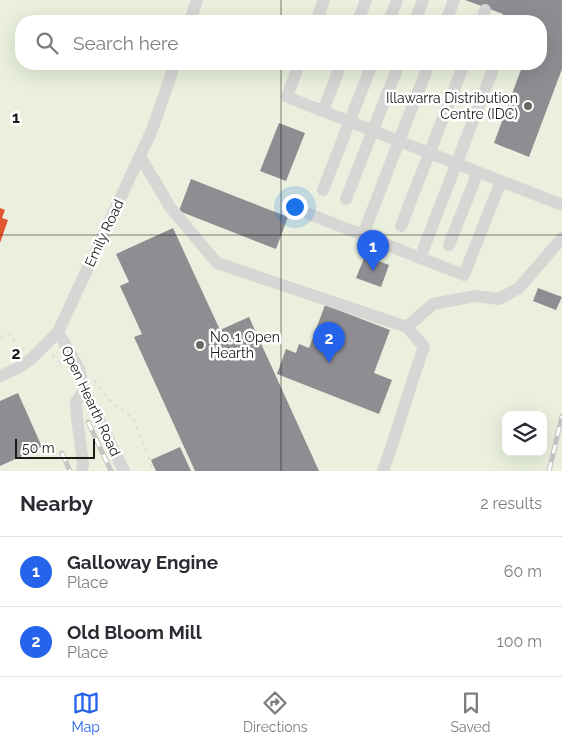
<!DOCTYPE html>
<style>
body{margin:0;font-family:Raleway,sans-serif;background:#f7f7f7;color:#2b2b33}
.controls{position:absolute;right:15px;bottom:15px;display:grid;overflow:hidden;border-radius:10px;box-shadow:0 5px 20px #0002}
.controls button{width:45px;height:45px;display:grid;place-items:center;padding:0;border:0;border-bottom:1px solid #e1e1e2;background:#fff;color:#2b2b33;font:25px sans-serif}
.scale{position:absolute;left:15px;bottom:12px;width:80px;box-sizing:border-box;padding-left:5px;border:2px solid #191b15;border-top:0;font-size:14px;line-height:18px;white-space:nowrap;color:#191b15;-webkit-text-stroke:4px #fff;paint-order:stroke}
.you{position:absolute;left:294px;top:206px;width:18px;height:18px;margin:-12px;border:4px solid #fff;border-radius:50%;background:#1a73e8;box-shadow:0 0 0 8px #1a73e833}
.badge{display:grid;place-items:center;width:32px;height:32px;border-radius:50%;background:#2563eb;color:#fff;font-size:16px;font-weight:700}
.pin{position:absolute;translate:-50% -41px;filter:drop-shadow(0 1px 2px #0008)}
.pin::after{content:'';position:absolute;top:26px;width:18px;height:15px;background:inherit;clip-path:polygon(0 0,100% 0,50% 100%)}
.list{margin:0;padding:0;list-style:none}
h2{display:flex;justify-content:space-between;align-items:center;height:65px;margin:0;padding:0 20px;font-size:21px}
h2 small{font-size:16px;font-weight:400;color:#7c7c81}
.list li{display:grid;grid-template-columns:32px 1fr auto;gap:15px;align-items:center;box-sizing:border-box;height:70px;padding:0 20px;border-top:1px solid #e1e1e2}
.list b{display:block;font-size:19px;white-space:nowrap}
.list p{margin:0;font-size:16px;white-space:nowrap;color:#7c7c81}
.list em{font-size:16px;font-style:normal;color:#7c7c81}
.icon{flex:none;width:28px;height:28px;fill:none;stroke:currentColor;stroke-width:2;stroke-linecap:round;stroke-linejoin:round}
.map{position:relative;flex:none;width:562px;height:471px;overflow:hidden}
.search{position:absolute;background:#fff;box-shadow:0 5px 20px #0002;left:15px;right:15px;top:15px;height:55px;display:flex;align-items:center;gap:12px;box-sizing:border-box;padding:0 18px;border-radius:20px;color:#7c7c81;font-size:19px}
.sheet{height:205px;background:#fff}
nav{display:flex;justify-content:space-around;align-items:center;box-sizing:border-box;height:70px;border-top:1px solid #e1e1e2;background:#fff;font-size:14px;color:#7c7c81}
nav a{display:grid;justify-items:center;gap:2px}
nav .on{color:#2563eb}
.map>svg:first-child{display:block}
.built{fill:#eaf0dd;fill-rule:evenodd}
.shops{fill:#e4572e}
.industry{fill:#8d8d92}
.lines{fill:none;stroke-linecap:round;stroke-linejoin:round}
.path{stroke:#dedfdc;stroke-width:2;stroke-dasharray:4 4;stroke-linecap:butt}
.minor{stroke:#d6d7d4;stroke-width:12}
.rail-casing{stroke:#c5c7c3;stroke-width:5}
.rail{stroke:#fff;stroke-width:3;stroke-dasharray:9;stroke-linecap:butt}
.grid{fill:none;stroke:#191b15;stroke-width:1;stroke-opacity:0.55}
.poi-dot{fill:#666860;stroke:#fff;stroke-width:2}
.labels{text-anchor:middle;stroke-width:5;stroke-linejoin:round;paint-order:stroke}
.poi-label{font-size:14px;fill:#191b15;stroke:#fff;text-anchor:end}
.street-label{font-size:14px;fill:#191b15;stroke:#fff}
.grid-label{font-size:16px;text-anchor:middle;font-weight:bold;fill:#191b15;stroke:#fff;stroke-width:5;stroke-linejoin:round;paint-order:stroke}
</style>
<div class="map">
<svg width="562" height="471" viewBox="0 0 562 471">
<rect width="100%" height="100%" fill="#f4f7ec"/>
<path class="built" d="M0 0H562V471H0ZM21 21H541V64H21ZM506 415H543V452H506Z"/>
<path class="shops" d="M0 208 5 210 2 218 8 220 0 243Z"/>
<path class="industry" d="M465 0H562V69L529 157 494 143 523 64H541V21H501L503 14Z
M279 123 305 133 286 181 260 171Z
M191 179 288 217 276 249 179 211Z
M173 228 220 330 249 317 319 471H195L134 337 142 334 120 286 129 282 116 254Z
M365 256 389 265 381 287 356 278Z
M538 288 562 297 556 310 533 301Z
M325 305 390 330 374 373 392 380 379 414 277 374 286 349 296 353 299 344 309 348Z
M18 393 42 447 0 466V401Z
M180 447 191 471H156L151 460Z"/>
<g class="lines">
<path class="path" d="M0 338 11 334 19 351 25 347
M52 355 63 366
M94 380 109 400 133 418 154 471"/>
<path class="minor" d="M190 21 197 0
M316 21 324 0
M358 21 366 0
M389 21 397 0
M415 21 423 0
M446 21 454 0
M481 21 485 10
M299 64 287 97 399 141 363 235 309 214
M429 64 399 141 562 205
M323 111 341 64
M140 156 170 207 217 263 407 327 424 347C409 388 398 430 383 471
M323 190 372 64
M346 199 399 64
M401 226 464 64
M363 235 420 258 495 64
M449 245 478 172
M420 258 464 275 501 181
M407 327 433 304 475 296 499 299 519 288 562 238
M58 332 79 369 84 390 124 471
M0 376 16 369 30 360 58 332 152 130 175 64
M82 471 83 464 77 418 76 402 84 390"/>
<defs>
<path id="rail" d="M88 422 111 471
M62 453 70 471
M549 471 562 416"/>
</defs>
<use href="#rail" class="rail-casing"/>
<use href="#rail" class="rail"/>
</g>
<path class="grid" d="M281 0V21M281 64V471M0 235H562"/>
<g class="poi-dot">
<circle cx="528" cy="106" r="5"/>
<circle cx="200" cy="345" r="5"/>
</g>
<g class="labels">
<g class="poi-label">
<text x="518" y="103">Illawarra Distribution<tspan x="518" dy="16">Centre (IDC)</tspan></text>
<text x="210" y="342" text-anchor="start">No. 1 Open<tspan x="210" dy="16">Hearth</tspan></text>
</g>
<g class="street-label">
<text transform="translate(104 233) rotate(-65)" y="5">Emily Road</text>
<text transform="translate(91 401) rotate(65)" y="5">Open Hearth Road</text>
</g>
</g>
<g class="grid-label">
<text x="16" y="123">1</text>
<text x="16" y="359">2</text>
</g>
</svg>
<div class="controls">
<button><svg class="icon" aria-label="layers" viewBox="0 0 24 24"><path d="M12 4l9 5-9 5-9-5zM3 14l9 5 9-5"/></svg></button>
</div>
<div class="scale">50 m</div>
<div class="you"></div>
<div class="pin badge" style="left:373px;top:271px">1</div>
<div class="pin badge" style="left:329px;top:363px">2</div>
<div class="search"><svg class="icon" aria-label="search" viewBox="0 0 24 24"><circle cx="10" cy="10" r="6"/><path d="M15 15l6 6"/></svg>Search here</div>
</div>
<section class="sheet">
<h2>Nearby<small>2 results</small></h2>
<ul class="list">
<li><span class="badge">1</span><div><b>Galloway Engine</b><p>Place</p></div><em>60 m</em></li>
<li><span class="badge">2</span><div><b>Old Bloom Mill</b><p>Place</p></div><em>100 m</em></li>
</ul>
</section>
<nav>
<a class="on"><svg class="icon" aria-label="map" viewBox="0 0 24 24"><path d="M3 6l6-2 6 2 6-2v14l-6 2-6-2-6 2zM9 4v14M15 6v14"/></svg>Map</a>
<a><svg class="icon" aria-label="directions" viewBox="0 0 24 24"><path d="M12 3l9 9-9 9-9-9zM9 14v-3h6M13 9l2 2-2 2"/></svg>Directions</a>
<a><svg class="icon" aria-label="saved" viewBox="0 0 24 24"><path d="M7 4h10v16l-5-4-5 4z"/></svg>Saved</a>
</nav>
